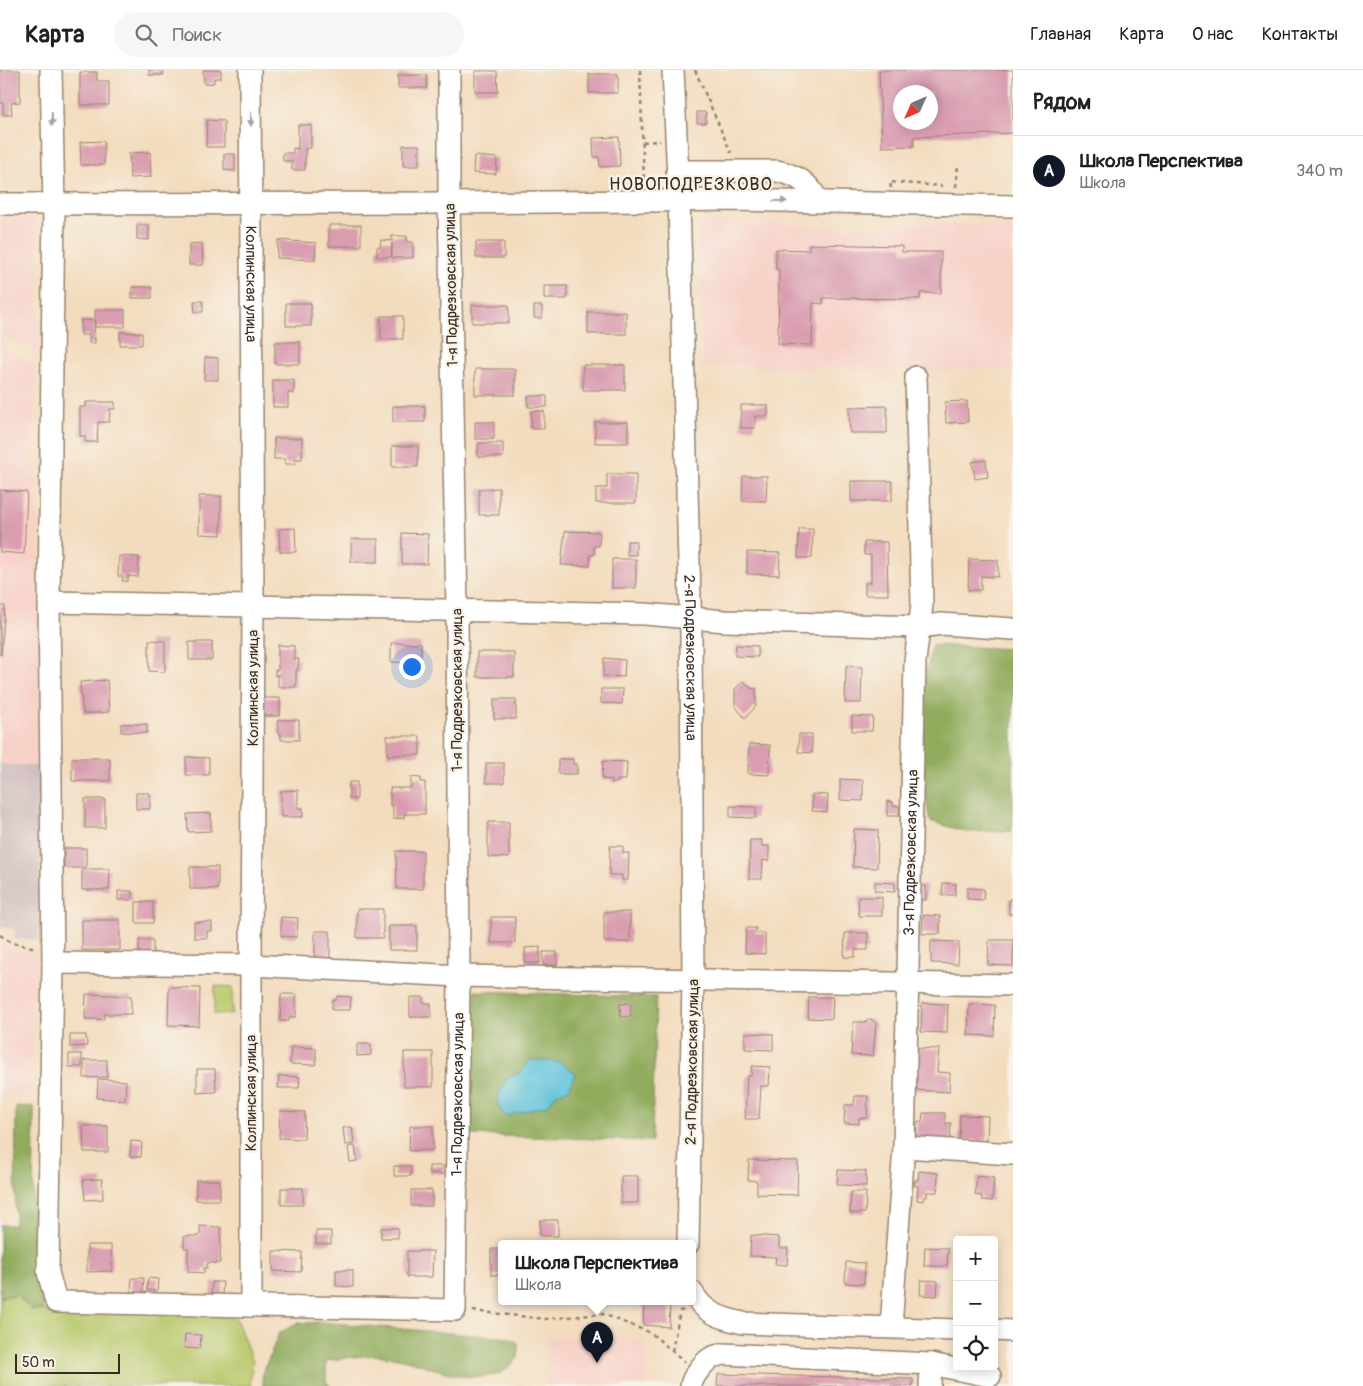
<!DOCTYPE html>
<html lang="ru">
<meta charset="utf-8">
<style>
body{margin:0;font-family:Pangolin,sans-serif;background:#f6f6f6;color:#202124}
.controls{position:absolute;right:15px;bottom:15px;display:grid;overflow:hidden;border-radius:5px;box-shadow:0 2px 12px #0003}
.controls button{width:45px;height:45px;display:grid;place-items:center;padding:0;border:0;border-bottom:1px solid #e0e0e0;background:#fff;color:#202124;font:25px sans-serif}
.compass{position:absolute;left:893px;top:15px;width:45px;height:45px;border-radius:50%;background:#fff;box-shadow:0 2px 12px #0003;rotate:225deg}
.scale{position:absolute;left:15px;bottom:12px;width:105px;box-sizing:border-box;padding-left:5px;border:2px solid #3b2a1e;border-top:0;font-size:14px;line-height:18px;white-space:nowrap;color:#3b2a1e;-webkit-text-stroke:4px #f7f3e8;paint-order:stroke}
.you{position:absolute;left:411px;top:596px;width:18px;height:18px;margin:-12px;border:4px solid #fff;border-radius:50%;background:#1a73e8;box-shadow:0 0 0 8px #1a73e833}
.badge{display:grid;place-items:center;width:32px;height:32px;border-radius:50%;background:#111827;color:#fff;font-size:16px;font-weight:700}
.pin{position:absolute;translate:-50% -41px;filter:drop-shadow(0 1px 2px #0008)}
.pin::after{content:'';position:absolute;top:26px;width:18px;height:15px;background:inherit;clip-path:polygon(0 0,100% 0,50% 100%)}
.popup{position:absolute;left:498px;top:1170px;width:198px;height:65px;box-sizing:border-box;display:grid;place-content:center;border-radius:5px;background:#fff;filter:drop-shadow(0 1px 4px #0005);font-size:16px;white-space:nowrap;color:#757577}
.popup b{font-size:19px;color:#202124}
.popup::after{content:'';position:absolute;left:50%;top:100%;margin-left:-10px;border:10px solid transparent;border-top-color:#fff}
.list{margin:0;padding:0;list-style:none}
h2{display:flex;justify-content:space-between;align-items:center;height:65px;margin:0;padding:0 20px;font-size:21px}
h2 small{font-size:16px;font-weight:400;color:#757577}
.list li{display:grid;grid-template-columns:32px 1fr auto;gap:15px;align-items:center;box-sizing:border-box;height:70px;padding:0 20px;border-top:1px solid #e0e0e0}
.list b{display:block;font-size:19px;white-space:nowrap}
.list p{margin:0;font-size:16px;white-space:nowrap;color:#757577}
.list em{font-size:16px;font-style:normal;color:#757577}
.icon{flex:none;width:28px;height:28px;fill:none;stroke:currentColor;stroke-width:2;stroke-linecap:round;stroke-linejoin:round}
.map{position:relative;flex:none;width:1013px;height:1316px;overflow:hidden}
header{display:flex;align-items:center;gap:30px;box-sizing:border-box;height:70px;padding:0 25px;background:#fff;border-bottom:1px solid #e0e0e0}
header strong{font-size:24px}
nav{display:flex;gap:28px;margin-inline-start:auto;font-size:18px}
.search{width:350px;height:45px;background:#f6f6f6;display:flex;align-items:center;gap:12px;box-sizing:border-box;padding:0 18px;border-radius:28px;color:#757577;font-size:19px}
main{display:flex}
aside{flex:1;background:#fff}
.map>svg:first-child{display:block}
.built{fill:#f7d1c8}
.industrial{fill:#d2bfc0}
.green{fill:#b7c769;stroke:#797844}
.forest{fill:#91ac5d;stroke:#666b3e;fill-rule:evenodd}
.water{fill:#5ec3db;stroke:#4c767c}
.building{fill:#d99db0;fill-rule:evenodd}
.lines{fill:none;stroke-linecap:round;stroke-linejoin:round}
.minor-casing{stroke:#97836e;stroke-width:24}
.path{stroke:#97836e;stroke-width:2.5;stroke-dasharray:4 4;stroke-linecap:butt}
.minor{stroke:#fff;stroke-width:21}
.oneway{fill:#a79f9a}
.labels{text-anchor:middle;stroke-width:4.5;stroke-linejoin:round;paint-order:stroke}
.street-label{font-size:15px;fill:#3b2a1e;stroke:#f7f3e8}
.quarter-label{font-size:18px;letter-spacing:1px;fill:#3b2a1e;stroke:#f7f3e8}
</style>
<header>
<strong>Карта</strong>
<div class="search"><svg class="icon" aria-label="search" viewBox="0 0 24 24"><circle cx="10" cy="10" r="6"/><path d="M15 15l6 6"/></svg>Поиск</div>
<nav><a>Главная</a><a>Карта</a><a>О нас</a><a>Контакты</a></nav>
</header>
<main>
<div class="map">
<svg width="1013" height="1316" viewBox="0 0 1013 1316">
<rect width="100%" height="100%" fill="#f7f3e8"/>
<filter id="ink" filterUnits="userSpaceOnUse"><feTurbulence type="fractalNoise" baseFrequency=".02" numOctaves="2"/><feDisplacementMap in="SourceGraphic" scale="10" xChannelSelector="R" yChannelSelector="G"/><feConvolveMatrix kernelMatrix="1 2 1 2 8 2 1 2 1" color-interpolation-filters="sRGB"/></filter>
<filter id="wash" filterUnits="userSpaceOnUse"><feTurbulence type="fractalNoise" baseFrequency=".0096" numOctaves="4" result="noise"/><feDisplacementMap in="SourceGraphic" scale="20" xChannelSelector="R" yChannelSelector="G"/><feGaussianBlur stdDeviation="1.12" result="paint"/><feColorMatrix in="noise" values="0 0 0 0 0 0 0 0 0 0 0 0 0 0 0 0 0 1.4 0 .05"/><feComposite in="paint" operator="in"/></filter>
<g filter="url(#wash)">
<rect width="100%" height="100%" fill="#f3dcbe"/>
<path class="built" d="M36 147 39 284 5 265 1 275 36 298 30 408 37 409 41 696 0 694V149Z
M698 151 891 159 912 154 1013 156V299L899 301 703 295Z
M0 871 7 877 38 883 29 1024 0 1028Z
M548 1267 647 1270 645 1316H546Z"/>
<path class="industrial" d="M0 694 41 696 39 870 14 869 15 859 0 857Z"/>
<path class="green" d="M215 916 233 917 232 944H214Z
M16 1225 33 1240 226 1241 236 1249 253 1292 250 1311 251 1316H0V1227Z"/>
<path class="forest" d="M932 575 1013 579V753L1011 761 966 762 930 751C919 700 919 626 932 575Z
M475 921 656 927 652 1071 471 1065ZM521 1002 569 1019 555 1025 548 1035 500 1041 497 1032 506 1009Z
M16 1036 34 1037 33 1187 47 1225 42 1240H32L16 1225 0 1227V1155H15Z
M320 1252 510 1268 518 1273V1288C513 1293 507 1300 500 1303 462 1316 429 1293 392 1287 371 1283 348 1288 326 1291V1311L330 1316H263L262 1304 279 1263 298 1253Z"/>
<path class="water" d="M530 990 560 992 575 1003 569 1019 555 1025 548 1035 507 1046C491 1035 500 1023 506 1009L521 1002Z"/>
<g id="blocks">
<path class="building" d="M0 0H20V32L11 33 12 45H3V33H0Z
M149 0H163V5H149Z
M203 0H221V8H214V13L204 14Z
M879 0H1013V63L914 67V76L882 77ZM901 22H931V52H901Z
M475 1H497L498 22H475Z
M80 2H97V11H109V35H80Z
M589 4H618V23H589Z
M398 5H427V18H398Z
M697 42H706V53H697Z
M207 50 224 51V77H206Z
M298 55H311V78H305V100H292V91H283V83H293V78L298 79Z
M619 67 620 96 600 97 599 87H594L593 68Z
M104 71V95H81L80 72Z
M403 75H419V96H403Z
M150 82 151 107 130 108 129 83Z
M224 84H235V101L224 100Z
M474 86 497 88 496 104 473 103Z
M137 155H149V170L137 169Z
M329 155H361V176H329Z
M392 166H407V172H413V188H392V173L391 187H377V177H380L381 170 392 171Z
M278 170 316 173 315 190 277 188Z
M476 172H504V188H476Z
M202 173 203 195H189V174Z
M809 174 902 176V182H941V223H920V229L823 228V234L813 233 812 275 778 274 779 199H776V179L809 180Z
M544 216H567V229H544Z
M132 217H152V228H132Z
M194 231H203V242H195Z
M286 233H311V256H286Z
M472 235H509V253H472Z
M534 236H542V248H534Z
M95 240H125V257H95Z
M588 242H626V264H588Z
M381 246H403V269H381Z
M81 250H94L95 273H89V265H81Z
M120 262 142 263V275H120Z
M275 272H300V294H275Z
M205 287 218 288V310H204Z
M583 295H625V320H583Z
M475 299H515V325H475Z
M273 310H294V323H288V337H273Z
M528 326H547V337H528Z
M967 331 968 352 946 353 945 332Z
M86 332H115V339H110L109 352H98L97 372H85V366H80V337H86Z
M741 335H768V346H755V358H741Z
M393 336H425V352H393Z
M887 336V363H850L849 337Z
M531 341H544V359H531Z
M475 352H494V369H475Z
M595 352H628V373H595Z
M274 368H302V389H295V394H285V389H274Z
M478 373H503V387H478Z
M392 376H418V397H392Z
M986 390 988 407 975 409 972 392Z
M607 404H636V433H596V418H607Z
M743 406H767L766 431H742Z
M851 411H892V431H851Z
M499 418V445H479V419Z
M0 420 27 422 24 484 0 482Z
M199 426H221V465L199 464Z
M295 458 296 482H280L279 459Z
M799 459H813L812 488H798Z
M565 461 600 462 599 476H594V485H590V496L561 495Z
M402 463 428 464 427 494H402Z
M351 469H378V492H351Z
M627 471H636V485H627Z
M864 472H887L888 525H865V513H871V485H864Z
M747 482 780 483 779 505 747 504Z
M119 486 139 487 138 507 128 506V511H122L123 506H118Z
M612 489H636V518H612Z
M969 489 998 490V507L981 506V520H968Z
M0 536H5L1 585H0Z
M149 570 165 571V602L149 601Z
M189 572H212V590H189Z
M391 573H421V593L391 592Z
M278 575 294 576V589H299L298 600H296V617H278V605L275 606V600H278Z
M736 575 758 576V587L735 586Z
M477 582H514V607H477Z
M604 588 625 590 624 607 603 606Z
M846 596 862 597 861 633H845Z
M107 610 109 642 83 644 80 612Z
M743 611 752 619 756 618V636L745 648 735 636V619Z
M601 619H623L622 634 601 633Z
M263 628H280V646H263Z
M494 629H516V649H494Z
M852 646 873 647 872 661H852Z
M278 650H299V670H281V664H278Z
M121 654H147V663L121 662Z
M799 664H812V683L798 682Z
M387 666H420V685H387Z
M749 674 770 675 769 705 748 704Z
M186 687 209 688V705H186Z
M72 688H110V711H72Z
M558 689H573V694H577V704H558Z
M603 691 627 692 626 710H617V713H612V710L602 709Z
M486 693H504V713H486Z
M411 707 421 708V712H425V744H404V748L393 749V736H390V718H411Z
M840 709 863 710V731L840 730Z
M349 712H357V729H349Z
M298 720V738H303V747H281V721Z
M136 723H150V739H136Z
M812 724 828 725 827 742 812 741Z
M85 729H105V758H85Z
M887 731 893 732V736H899V746H887Z
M730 736 756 737V748L730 747Z
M211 743V761L188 762 187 744Z
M488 752H509V788L488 787Z
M854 759 878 760 877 798 853 797Z
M750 770H762V776H769V791L763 790 762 809H749Z
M610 776H623V783H629L628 810H622V805H609Z
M64 778H86V798H64Z
M396 781H423V819H397Z
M190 797H218V819H190Z
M82 799H110L109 820H82Z
M875 812 895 813V822L875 821Z
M943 813 956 814 955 825H942Z
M919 815 926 816V830L918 829Z
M967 818 984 819 983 830 967 829Z
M118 821H132V830H118Z
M858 827H882V846H859Z
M1009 829H1013V844H1009Z
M136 832H153V853H136Z
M357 839H383V868H357Z
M604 842H630V872H604Z
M923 845 940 846V864H922Z
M281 847 298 848 297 867 281 866Z
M491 847H515V873H491Z
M82 850H120V880H82Z
M194 852H212V861H207V868H194Z
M389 856H417V880H389Z
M746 858H756V863H765V884L745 883Z
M315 861H330V888H315Z
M845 863H868V880H855V887H844Z
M139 870H153V885H139Z
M989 870H1013V896L988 895Z
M931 871 959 872 958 894 931 893Z
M540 877V893H525V878Z
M543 882H557V895H543Z
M169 917 200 918 199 956 168 955Z
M86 924 131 926V944H104V949H85Z
M281 924H296V947H289V951H280Z
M337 926 351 927 350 940H332V930H336Z
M410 927H423V933H431V947H410Z
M809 927H833L832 949 808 948Z
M630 933 631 946 621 947 620 934Z
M922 933 948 934 947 963 921 962Z
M969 934 995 935 994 966 968 965Z
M869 949 873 950 876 953 873 986 851 985 853 952H865Z
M745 963 773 964V980L745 979Z
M70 965H86L87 976 70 977Z
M357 974H371V985L357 986Z
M291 977 316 978V995L290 994Z
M914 978 939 979 937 1002 950 1003 949 1022 912 1020Z
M404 982H433V1017H404Z
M69 984H82V997H69Z
M84 990H107V1007L84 1008Z
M752 996 770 997 769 1016H761L759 1049H745L747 1006H751Z
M197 999H215L216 1022 197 1023Z
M279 1006 300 1007 299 1018H278Z
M98 1009 126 1011 125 1030 97 1028Z
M855 1026H868L867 1048H859V1054L844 1053 845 1035H854Z
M280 1041 305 1042 304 1069 279 1068Z
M923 1043H945V1053H951L950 1072 916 1071 917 1052H922Z
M960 1045 988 1046 987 1071 959 1070Z
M83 1056H108V1082H84Z
M410 1056H433V1080L409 1081Z
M352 1057 354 1074 345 1075 343 1058Z
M131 1071 142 1072 141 1087H130Z
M355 1076 357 1091 350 1092 348 1077Z
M749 1090 798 1091 797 1125 757 1124V1111L748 1110Z
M394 1096H411V1106H394Z
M429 1096H444V1104L429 1103Z
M838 1100 866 1101V1116L837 1115Z
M919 1101 938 1103 937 1122H927V1127H924L923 1131 917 1130 918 1116H914L915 1110H918Z
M621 1106H638V1133H621Z
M977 1106 994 1108 992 1131 982 1130V1126L975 1125Z
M102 1109 103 1129 85 1130 83 1110Z
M196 1110H220V1130H196Z
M281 1118H303V1135H281Z
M411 1120H432V1136H411Z
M851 1122H866L865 1143H850Z
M540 1150H558V1166H540Z
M200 1156 221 1157 220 1193H207V1198H204V1203L188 1202V1178H184V1166H200Z
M381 1158H398V1168H381Z
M316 1161H331V1174H316Z
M751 1165 779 1167V1178H788L787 1195 775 1194 776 1187 750 1186Z
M87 1175H111L112 1201 87 1202Z
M925 1177 948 1178 947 1196H924Z
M491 1179H502V1205H491Z
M273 1181 302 1182 301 1202 273 1201Z
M407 1181H433L432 1207H407Z
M846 1192 865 1193 864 1214 845 1213Z
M336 1200H353V1217L336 1216Z
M132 1208H144L143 1223 131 1222Z
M148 1208 158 1209 157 1221 147 1220Z
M921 1210 938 1211 937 1226 920 1225Z
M212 1212H223L222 1226H211Z
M644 1232 670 1233 669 1257 643 1255Z
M185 1264 201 1265 200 1279 184 1278Z
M718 1304 913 1309V1316H717Z"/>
</g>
</g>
<g filter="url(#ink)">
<use href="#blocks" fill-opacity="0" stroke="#97836e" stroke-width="1"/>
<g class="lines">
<defs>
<g id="minor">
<path id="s1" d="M51 0 54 134 49 532 53 893 48 1202 56 1232 455 1240 459 906 457 540 449 133V0"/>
<path id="s2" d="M250 0 253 536 251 895V1236"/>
<path id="s3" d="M673 0 679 130 691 565 693 910 688 1174"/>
<path d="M677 101H777C797 105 809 113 818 131"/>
<path d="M0 134 449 133 737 130 1013 136"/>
<path d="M49 532 645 544 725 551 920 557 942 554 1013 559"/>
<path d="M53 893 251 895 459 906 1013 915"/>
<path d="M904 1077 1013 1084"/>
<path d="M692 1222C704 1243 720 1248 743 1253L957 1260"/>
<path id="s4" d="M891 1257 904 1077 915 591 922 535 916 307"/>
<path d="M994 1260 1013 1261"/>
<path d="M691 1316C692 1307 703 1293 711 1288 714 1286 719 1285 723 1284L931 1294 990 1306"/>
<path d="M930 1316 931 1294"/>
</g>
</defs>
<use href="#minor" class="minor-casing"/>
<path class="path" d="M640 0 644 113
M695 0 731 83
M643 72 660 71
M956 117 958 96
M891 118 890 112 942 116
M0 865 12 873 37 878
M473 1241 545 1249 603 1244 651 1263 685 1292
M672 1281 680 1241 684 1240"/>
<use href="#minor" class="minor"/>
</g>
<defs><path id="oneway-solid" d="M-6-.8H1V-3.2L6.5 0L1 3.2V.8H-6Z" transform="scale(1.25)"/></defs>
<g class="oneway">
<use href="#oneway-solid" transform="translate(52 49) rotate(89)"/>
<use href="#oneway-solid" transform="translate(251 49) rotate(90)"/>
<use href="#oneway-solid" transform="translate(780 131) rotate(1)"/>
</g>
</g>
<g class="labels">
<g class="street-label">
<text dy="5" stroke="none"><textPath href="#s2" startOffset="214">Колпинская улица</textPath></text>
<text transform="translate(451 215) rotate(-91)" y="5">1-я Подрезковская улица</text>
<text dy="5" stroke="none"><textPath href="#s3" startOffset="588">2-я Подрезковская улица</textPath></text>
<text transform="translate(253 618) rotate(-90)" y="5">Колпинская улица</text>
<text transform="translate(457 620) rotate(-90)" y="5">1-я Подрезковская улица</text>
<text dy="5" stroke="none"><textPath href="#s4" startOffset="475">3-я Подрезковская улица</textPath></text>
<text transform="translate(692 992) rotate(-89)" y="5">2-я Подрезковская улица</text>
<text transform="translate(251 1023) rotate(-90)" y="5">Колпинская улица</text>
<text dy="5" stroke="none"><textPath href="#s1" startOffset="1848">1-я Подрезковская улица</textPath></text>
</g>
<g class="quarter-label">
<text x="691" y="120">НОВОПОДРЕЗКОВО</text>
</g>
</g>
</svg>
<div class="controls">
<button>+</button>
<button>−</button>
<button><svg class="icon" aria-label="locate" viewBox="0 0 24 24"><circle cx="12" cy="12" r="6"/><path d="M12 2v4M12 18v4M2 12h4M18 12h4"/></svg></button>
</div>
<svg class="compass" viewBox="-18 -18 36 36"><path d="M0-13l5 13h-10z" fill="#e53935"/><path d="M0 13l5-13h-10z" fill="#757577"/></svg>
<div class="scale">50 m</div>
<div class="you"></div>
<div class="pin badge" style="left:597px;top:1293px">A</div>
<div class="popup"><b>Школа Перспектива</b>Школа</div>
</div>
<aside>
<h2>Рядом<small></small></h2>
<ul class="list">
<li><span class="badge">A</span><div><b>Школа Перспектива</b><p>Школа</p></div><em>340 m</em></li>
</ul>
</aside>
</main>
